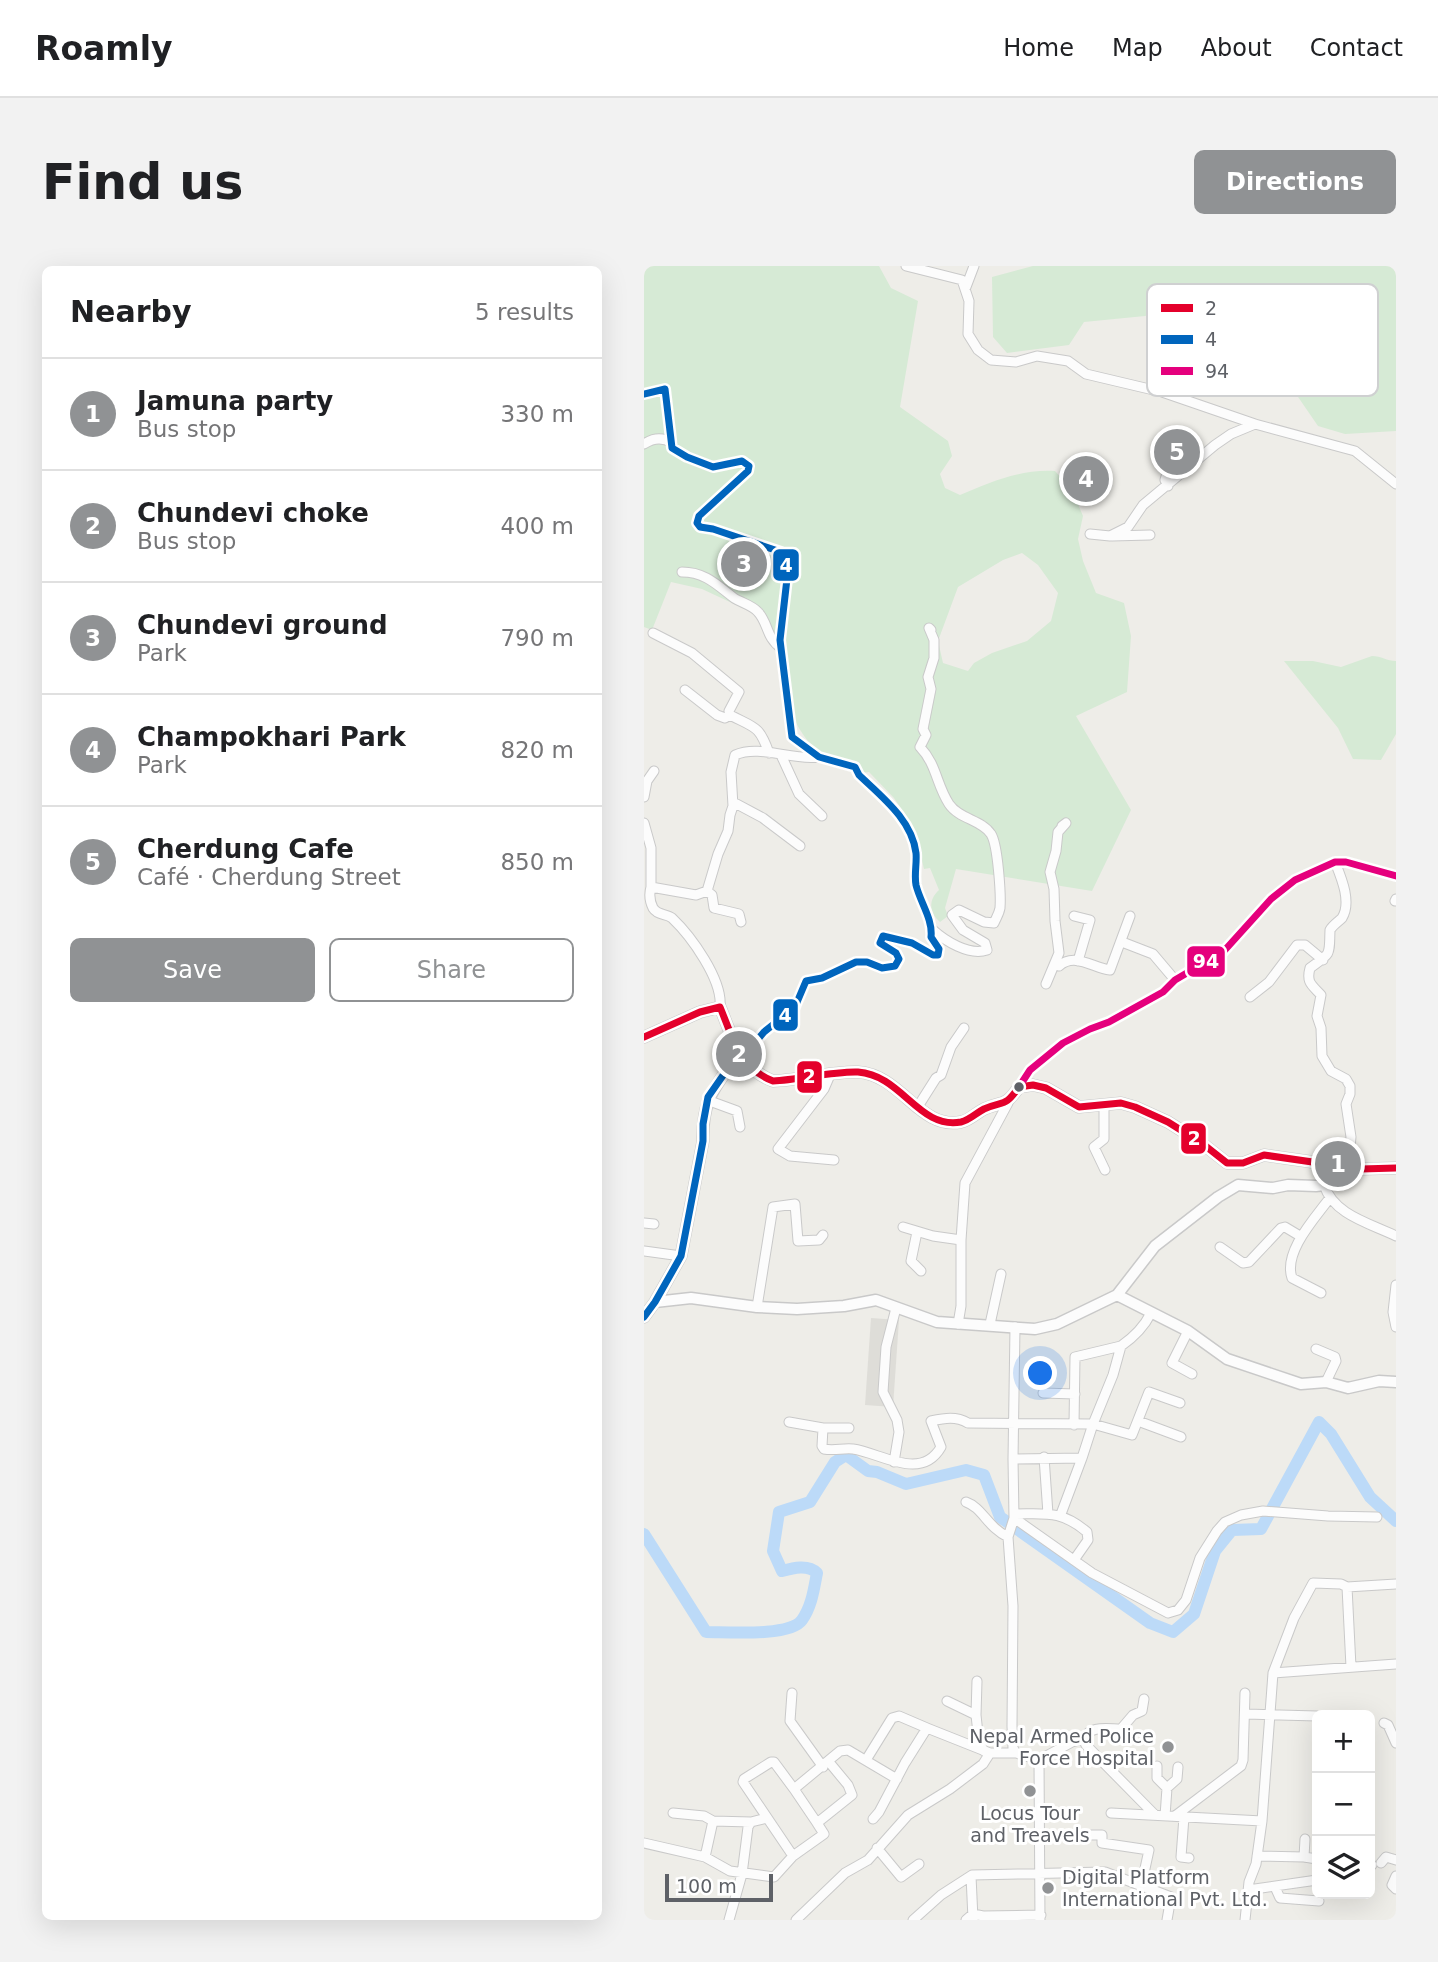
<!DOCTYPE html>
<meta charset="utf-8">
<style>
body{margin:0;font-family:"DejaVu Sans",sans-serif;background:#f2f2f2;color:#202124}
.controls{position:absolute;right:21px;bottom:21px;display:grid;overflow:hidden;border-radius:10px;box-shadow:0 7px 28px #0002}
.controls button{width:63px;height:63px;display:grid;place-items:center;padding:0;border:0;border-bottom:2px solid #e0e0e0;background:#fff;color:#202124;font:35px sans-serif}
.scale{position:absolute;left:21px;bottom:18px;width:108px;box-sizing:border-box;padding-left:7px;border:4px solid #5e6167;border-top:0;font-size:19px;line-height:24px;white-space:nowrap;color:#5e6167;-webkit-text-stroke:5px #fff;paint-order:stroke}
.you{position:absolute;left:397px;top:1108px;width:24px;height:24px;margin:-18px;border:5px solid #fff;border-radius:50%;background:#1a73e8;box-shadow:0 0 0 10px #1a73e833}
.badge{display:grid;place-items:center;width:46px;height:46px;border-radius:50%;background:#909294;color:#fff;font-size:23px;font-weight:700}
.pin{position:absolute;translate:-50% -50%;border:4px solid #fff;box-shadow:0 2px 7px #0006}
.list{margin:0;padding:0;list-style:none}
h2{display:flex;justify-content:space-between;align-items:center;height:91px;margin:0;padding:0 28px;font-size:30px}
h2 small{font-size:23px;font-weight:400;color:#757577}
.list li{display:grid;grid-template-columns:46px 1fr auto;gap:21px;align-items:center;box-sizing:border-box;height:112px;padding:0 28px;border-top:2px solid #e0e0e0}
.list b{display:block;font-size:26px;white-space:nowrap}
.list p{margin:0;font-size:23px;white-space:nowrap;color:#757577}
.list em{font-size:23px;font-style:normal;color:#757577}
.actions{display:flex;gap:14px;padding:21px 28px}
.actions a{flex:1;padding:16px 0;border:2px solid #909294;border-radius:10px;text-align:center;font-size:24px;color:#909294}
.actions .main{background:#909294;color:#fff}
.icon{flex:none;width:38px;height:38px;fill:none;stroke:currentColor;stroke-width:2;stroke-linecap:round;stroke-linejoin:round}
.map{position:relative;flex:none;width:752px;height:1654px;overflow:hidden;border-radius:10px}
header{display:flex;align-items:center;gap:42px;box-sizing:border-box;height:98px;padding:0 35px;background:#fff;border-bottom:2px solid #e0e0e0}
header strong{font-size:33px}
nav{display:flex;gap:38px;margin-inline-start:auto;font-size:24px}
.intro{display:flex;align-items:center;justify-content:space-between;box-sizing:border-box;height:168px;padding:0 42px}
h1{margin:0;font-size:49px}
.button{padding:18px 32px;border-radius:10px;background:#909294;color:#fff;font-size:24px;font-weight:700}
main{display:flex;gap:42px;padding:0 42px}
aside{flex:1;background:#fff;border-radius:10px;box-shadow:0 7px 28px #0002}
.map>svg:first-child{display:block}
.industrial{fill:#deddd8}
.green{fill:#d6ead5;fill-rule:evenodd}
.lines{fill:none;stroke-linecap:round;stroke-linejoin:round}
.river{stroke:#bcdaf8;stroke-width:12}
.minor-casing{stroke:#c9c9c9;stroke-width:11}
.tertiary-casing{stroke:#c9c9c9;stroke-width:13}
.minor{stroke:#fcfcfc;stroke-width:9}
.tertiary{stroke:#fcfcfc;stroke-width:10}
.bus-1-casing{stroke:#fff;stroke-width:12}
.bus-2-casing{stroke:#fff;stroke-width:12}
.bus-3-casing{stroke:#fff;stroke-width:12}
.bus-1{stroke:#e4002b;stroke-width:7}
.bus-2{stroke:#0065bd;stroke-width:7}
.bus-3{stroke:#e5007d;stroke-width:7}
.bus-dot{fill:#5e6167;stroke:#fff;stroke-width:2.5}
.poi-dot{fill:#909294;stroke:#fff;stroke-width:2.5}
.labels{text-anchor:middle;stroke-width:6;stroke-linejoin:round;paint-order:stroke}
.poi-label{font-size:19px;fill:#5e6167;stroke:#fff;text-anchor:end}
.key{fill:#fff;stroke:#cfd0d1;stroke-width:2}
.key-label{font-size:19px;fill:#5e6167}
.line-badge{stroke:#fff;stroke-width:2.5}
.badge-label{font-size:19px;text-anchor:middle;font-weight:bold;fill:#fff}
</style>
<header>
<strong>Roamly</strong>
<nav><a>Home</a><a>Map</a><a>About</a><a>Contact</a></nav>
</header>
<div class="intro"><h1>Find us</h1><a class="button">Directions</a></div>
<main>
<aside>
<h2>Nearby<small>5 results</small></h2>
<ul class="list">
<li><span class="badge">1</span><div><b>Jamuna party</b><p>Bus stop</p></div><em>330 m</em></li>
<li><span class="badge">2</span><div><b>Chundevi choke</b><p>Bus stop</p></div><em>400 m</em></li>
<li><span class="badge">3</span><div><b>Chundevi ground</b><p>Park</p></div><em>790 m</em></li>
<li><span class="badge">4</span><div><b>Champokhari Park</b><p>Park</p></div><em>820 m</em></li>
<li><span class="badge">5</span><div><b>Cherdung Cafe</b><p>Café · Cherdung Street</p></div><em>850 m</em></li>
</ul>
<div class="actions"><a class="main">Save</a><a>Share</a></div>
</aside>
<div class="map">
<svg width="752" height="1654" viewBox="0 0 752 1654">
<rect width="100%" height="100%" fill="#eeede8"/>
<path class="industrial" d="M227 1052 255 1054 249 1141 221 1139Z"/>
<path class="green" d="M0 0H235L247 22 274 35 256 141 304 175 308 190 296 208 301 222 316 229C347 216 377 203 411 205L428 224 439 250 434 273 439 295 452 327 480 337 487 370 483 426 432 450 487 544 448 625 312 603 301 642 304 650 296 656C285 647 284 634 295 624L286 602 280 603 270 562 250 532 225 506C184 512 152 467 142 432 138 417 142 397 143 382L118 351 58 323 27 316 8 364 0 361ZM378 287 394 299 414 327 407 355 383 375 348 387 330 397 324 405 299 397 294 375 314 321 359 294Z
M389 0H752V165L701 168 674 160 652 128 633 123 615 93 573 53 541 39 501 50 440 56 425 79 363 87 349 71 348 11Z
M431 198H451L462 210C454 225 451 230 433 228 427 221 423 216 422 207Z
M728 390C737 390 743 395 752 395V468L737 494 709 493 694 462 640 395H669L697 401Z"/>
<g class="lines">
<path class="river" d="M0 1268 62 1366C83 1366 146 1371 158 1354 168 1340 170 1322 173 1307 164 1298 149 1302 138 1305L129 1285 135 1246 166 1236 191 1196 202 1189 224 1205 233 1206 262 1218 322 1204 340 1209 356 1251 506 1357 529 1366 550 1348 571 1285 588 1264 617 1263 675 1156 687 1168 726 1231 752 1255"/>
<defs>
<path id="minor" d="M262 0 318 14 325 35 324 68 334 84 347 94 372 96 393 90 424 95 442 108 518 126 611 158 711 185 752 218
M322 21 330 0
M0 128 21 123 28 182 43 191 69 201 98 195 105 200 104 205 55 250 53 257 56 261 69 263 137 286 144 304 136 374 148 471 175 491 211 501 215 509C238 531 268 554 272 587 273 597 270 609 272 619 276 636 289 653 287 671L295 683 294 689H289L268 677 239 670 236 677 252 687 255 693 251 700 238 702 223 696H212L178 712 162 715 151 741 120 766 109 779 94 788
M0 178C9 172 19 171 28 177
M524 220 521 214C525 203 523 194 526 183
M446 268 466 270 484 261 499 239 571 179 587 168 611 158
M468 270 506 269
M38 306C61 306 73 319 90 332 98 337 108 339 114 346 124 356 122 372 137 382
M287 364 285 362 290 374V392L284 411 287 423 279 463 282 469 276 481C293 499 292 518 305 538 315 553 338 554 347 568 354 579 357 629 356 642 355 648 352 652 350 657L340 656 315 644 308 649 319 664 341 677 343 684C325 690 301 675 288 663
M9 367 48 387 95 426 85 445 86 449C111 462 115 459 125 487
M41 424 73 449 81 452 86 449
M137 489 155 528 178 550
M0 531 3 515 10 505
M89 536 119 552 156 580
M0 557 7 582V621
M691 596C697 611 708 636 698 652 694 656 689 659 686 664 685 690 688 686 666 702 662 717 668 719 677 729L673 750 677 762 678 790 687 805 702 813 706 820V828L702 838 707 871 704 901
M63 625 68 629 70 642 95 648 97 656
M751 635 752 633
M430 650 446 654 434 695
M478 676 509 688 531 714
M411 698 415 700C431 686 449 702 466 704L486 650
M402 718 415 687 411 655 410 623 406 606 412 585 414 566 422 557 418 560
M606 731 625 716 653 679H661L679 694
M76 741C79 714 47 670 28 652 22 647 14 650 9 642 6 636 5 628 7 621L52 629 63 625 74 588 84 565 86 549 89 540 87 506 91 489C116 478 148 495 175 491
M186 809 180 823 134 883 146 890 190 894
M375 821 386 804 419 777 446 763 465 756 519 726 531 714 580 685 627 633 651 614 691 596H702L752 610
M63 834 93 845 96 861
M460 840V873L450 881 461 904
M273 842 292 812 297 809 307 781 320 762
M680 919C690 949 725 957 752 970
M0 957 10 958
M259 961 289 970 317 974
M273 966 267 995 277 1005
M576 981 599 997 605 996 637 962 641 961 656 970
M0 985 37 990
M752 1019 749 1046 752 1061
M677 1027 648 1012C639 986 671 952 685 933
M113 1041 129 941 151 938 154 975 175 974 179 969
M507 1047C500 1061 490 1071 477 1080L469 1109 449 1158 488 1169 505 1126 536 1137
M314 1058 317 1040V974L321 917 364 837
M346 1058 357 1008
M371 1061 369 1193 370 1252 364 1271 369 1340 368 1460 369 1482 372 1487 395 1494 396 1654
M544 1065 528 1097 548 1108
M672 1083 691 1091 692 1095 682 1116
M399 1127 431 1128
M494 1155 537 1171
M145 1156 179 1162H205
M430 1159 431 1091 477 1080
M179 1162 178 1180 180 1183C190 1185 199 1182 209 1183 237 1187 277 1216 297 1181L287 1155C301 1152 312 1150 324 1157L449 1158 438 1192
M400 1191 404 1248
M369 1193 438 1192 417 1248
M250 1196 255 1166 253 1154 239 1126 242 1081 252 1042
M322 1236C339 1242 343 1261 364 1271
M370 1248C402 1248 417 1244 443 1266L444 1274 430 1294
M370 1252 448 1307 524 1347 534 1344 542 1334 556 1292 573 1265 581 1256 597 1249 619 1245 684 1250 733 1251
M703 1321 752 1318
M629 1407 752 1398
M148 1427 146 1455 179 1501
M500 1433 498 1445 489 1449 477 1463C463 1463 446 1459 439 1473L442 1479 511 1549
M303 1435 332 1449 335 1477 340 1485
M602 1448 673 1450
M332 1449 333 1415
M740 1457 744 1459 752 1477
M222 1494 248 1452 255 1450 283 1462
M395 1494 428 1476 439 1473
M513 1500V1512L523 1522
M150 1523 173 1557
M29 1547 60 1550 69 1555 61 1591
M467 1547 618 1555
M521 1550 523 1522 533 1513 534 1501
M531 1550 597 1500 599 1494 601 1427
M540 1551 537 1591 545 1592
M229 1553 235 1546 261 1497 283 1462 346 1487
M69 1555 107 1556
M441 1569H458V1577L505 1584 497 1621
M0 1577 61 1591 86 1605 130 1611 149 1590 180 1568 173 1557 208 1529 204 1519 185 1496
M233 1582 257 1611 275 1598
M149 1590 99 1516 100 1513 127 1496H130L150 1523 196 1485 204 1484 253 1513
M613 1590 660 1591 661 1573
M660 1591 673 1593
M737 1597 742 1591 752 1594
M726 1599H728
M327 1610 329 1653
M752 1610 748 1619 752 1623
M631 1621 636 1632 675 1635
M604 1624 673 1614
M85 1654 98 1608 104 1561 107 1556 123 1552
M152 1654 201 1607 224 1594 264 1549 306 1523 339 1498 346 1487H372
M269 1654 297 1629 328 1609 461 1606 527 1631 523 1654
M322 1654 329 1648 339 1650 397 1649
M601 1654 605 1616 612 1598 618 1555 629 1407 650 1352 669 1317 697 1318 703 1321 707 1401"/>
<path id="tertiary" d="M0 771 56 746 76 741C89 772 95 802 129 815 155 814 189 805 214 806 258 809 275 864 317 856 326 854 332 847 340 843 361 834 360 842 375 821L389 819 402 822 435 841 477 837 491 841 524 856 559 878 583 897H599L620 889 717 903 752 902
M473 1029 544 1065 583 1093 657 1118 682 1116 704 1122 735 1115 752 1116
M11 1036 47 1032 113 1041 153 1043 200 1040 232 1034 293 1056 391 1063 413 1058 473 1029 511 980 574 931 594 919 629 922 644 919 672 920 680 919 694 899
M0 1051 11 1036 37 990 59 875C58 832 71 822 94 788"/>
</defs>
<use href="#minor" class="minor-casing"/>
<use href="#tertiary" class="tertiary-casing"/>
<use href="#minor" class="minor"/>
<use href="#tertiary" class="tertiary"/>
<defs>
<path id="bus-1" d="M0 771 56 746 76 741C89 772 95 802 129 815 155 814 189 805 214 806 258 809 275 864 317 856 326 854 332 847 340 843 361 834 360 842 375 821L389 819 402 822 435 841 477 837 491 841 524 856 559 878 583 897H599L620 889 717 903 752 902"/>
<path id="bus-2" d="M0 128 21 123 28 182 43 191 69 201 98 195 105 200 104 205 55 250 53 257 56 261 69 263 137 286 144 304 136 374 148 471 175 491 211 501 215 509C238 531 268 554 272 587 273 597 270 609 272 619 276 636 289 653 287 671L295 683 294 689H289L268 677 239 670 236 677 252 687 255 693 251 700 238 702 223 696H212L178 712 162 715 151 741 120 766 109 779 94 788 64 831 59 858V875L37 990 11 1036 0 1051"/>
<path id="bus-3" d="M375 821 386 804 419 777 446 763 465 756 519 726 531 714 580 685 627 633 651 614 691 596H702L752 610"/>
</defs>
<use href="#bus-1" class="bus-1-casing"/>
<use href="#bus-2" class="bus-2-casing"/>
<use href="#bus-3" class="bus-3-casing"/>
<use href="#bus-1" class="bus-1"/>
<use href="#bus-2" class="bus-2"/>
<use href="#bus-3" class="bus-3"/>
</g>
<circle class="bus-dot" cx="375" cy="821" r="6"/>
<g class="poi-dot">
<circle cx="524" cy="1481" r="7"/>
<circle cx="386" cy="1525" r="7"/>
<circle cx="404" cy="1622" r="7"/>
</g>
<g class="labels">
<g class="poi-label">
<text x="510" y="1477">Nepal Armed Police<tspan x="510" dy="22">Force Hospital</tspan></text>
<text x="386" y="1554" text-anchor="middle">Locus Tour<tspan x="386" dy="22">and Treavels</tspan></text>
<text x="418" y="1618" text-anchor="start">Digital Platform<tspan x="418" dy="22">International Pvt. Ltd.</tspan></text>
</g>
</g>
<rect x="503" y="18" width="231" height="112" rx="10" class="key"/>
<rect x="517" y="38" width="32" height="8" fill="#e4002b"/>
<rect x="517" y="69" width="32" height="9" fill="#0065bd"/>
<rect x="517" y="101" width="32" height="8" fill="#e5007d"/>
<g class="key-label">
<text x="561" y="49">2</text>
<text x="561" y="80">4</text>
<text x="561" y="112">94</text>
</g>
<g class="line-badge">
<rect x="128" y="282" width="28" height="34" rx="7" fill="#0065bd"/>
<rect x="542" y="679" width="40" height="33" rx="7" fill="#e5007d"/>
<rect x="128" y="732" width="27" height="34" rx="7" fill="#0065bd"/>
<rect x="152" y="794" width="27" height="34" rx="7" fill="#e4002b"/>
<rect x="536" y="856" width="27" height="33" rx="7" fill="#e4002b"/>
</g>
<g class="badge-label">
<text x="142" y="306">4</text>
<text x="562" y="702">94</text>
<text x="141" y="756">4</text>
<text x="165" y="817">2</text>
<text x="550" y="879">2</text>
</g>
</svg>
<div class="controls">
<button>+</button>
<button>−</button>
<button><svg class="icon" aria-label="layers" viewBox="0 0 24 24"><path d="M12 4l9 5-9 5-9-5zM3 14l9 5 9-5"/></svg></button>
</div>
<div class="scale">100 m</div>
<div class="you"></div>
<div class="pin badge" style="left:694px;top:898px">1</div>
<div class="pin badge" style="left:95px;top:788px">2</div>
<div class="pin badge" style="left:100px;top:298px">3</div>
<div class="pin badge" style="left:442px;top:213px">4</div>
<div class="pin badge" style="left:533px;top:186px">5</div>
</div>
</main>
